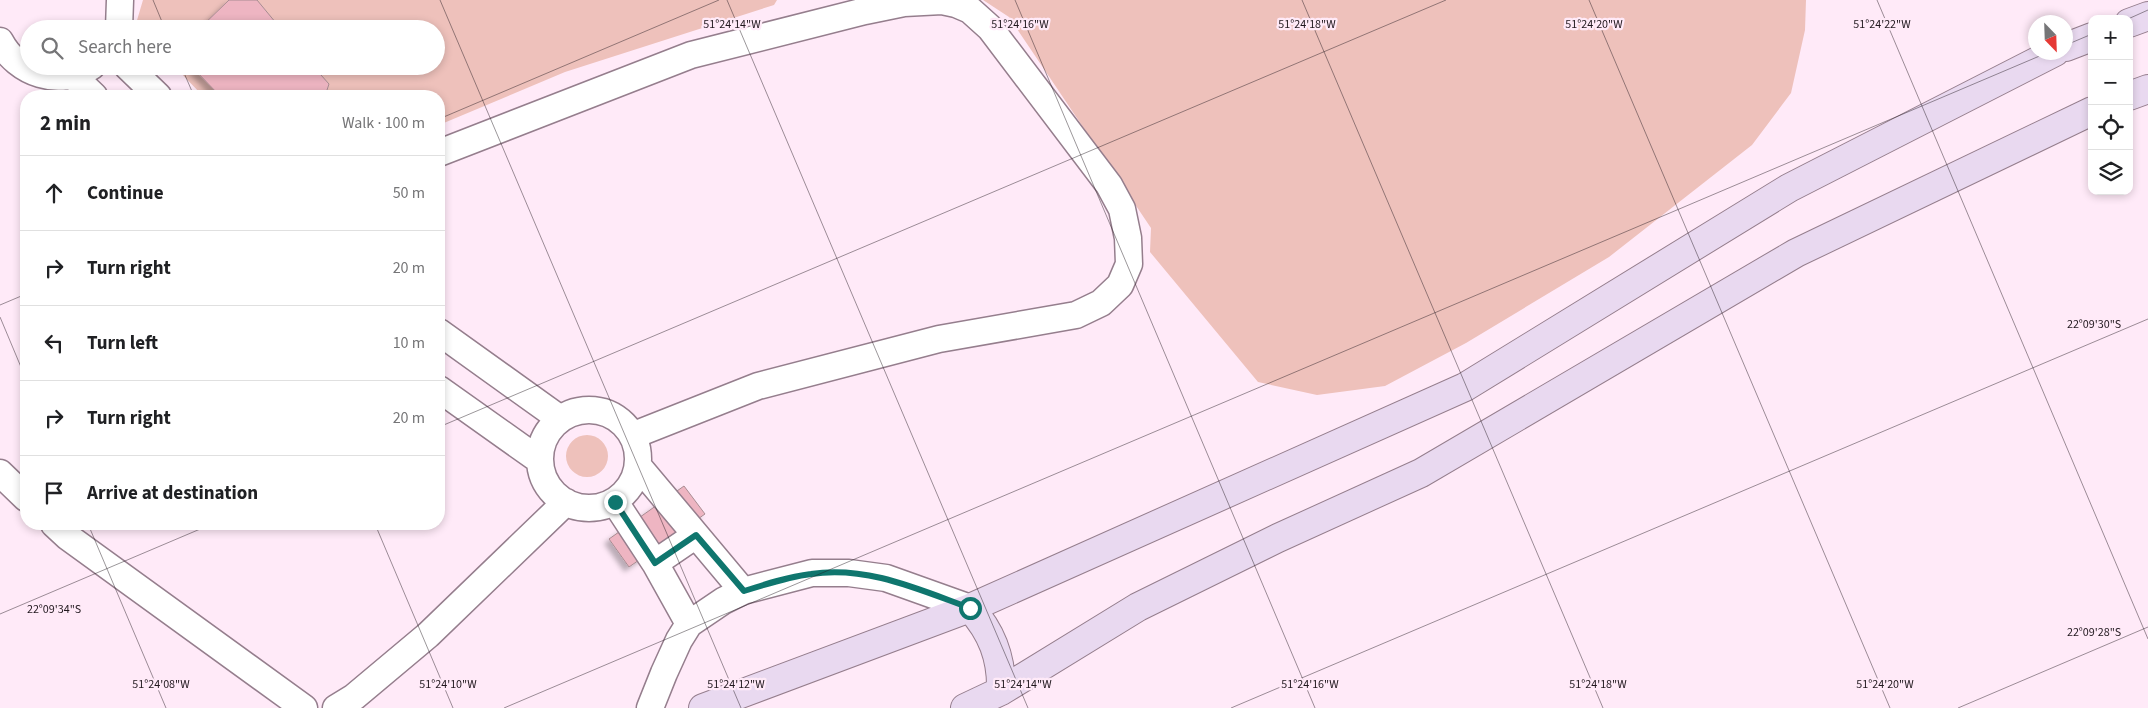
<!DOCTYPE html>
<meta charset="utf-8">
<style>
body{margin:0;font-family:"Source Sans 3",sans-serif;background:#f6f6f6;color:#202124}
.controls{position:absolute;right:15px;top:15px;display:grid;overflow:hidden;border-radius:10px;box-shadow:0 2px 8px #0003}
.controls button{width:45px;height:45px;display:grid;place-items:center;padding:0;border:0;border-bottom:1px solid #e0e0e0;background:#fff;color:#202124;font:25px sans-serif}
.compass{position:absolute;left:2028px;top:15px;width:45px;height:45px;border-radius:50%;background:#fff;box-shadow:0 2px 8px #0003;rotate:157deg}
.stop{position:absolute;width:15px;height:15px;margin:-11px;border:4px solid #0f766e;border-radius:50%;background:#fff}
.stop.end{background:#0f766e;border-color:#fff;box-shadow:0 1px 5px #0008}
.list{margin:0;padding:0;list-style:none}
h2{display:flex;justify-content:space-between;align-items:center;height:65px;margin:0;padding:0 20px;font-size:21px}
h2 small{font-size:16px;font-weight:400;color:#757577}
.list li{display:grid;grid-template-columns:32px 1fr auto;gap:15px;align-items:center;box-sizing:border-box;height:75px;padding:0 20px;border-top:1px solid #e0e0e0}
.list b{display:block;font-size:19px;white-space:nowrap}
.list em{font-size:16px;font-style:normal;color:#757577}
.icon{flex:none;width:28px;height:28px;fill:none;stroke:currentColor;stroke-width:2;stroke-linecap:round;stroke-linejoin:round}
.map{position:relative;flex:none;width:2148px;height:708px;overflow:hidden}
.search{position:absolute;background:#fff;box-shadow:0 2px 8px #0003;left:20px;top:20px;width:425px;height:55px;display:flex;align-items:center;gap:12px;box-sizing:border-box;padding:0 18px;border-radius:28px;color:#757577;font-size:19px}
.panel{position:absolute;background:#fff;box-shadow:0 2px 8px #0003;left:20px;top:90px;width:425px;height:440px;border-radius:20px}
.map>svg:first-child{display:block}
.green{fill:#eec1bb}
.building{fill:#eeb5c2;stroke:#a88c92;filter:url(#shadow)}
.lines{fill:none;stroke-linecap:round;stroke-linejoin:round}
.street-casing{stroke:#957e8d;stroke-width:29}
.secondary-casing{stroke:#957e8d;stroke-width:30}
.street{stroke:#fff;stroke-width:26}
.secondary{stroke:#e9d9f0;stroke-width:28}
.route{stroke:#0f766e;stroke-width:6}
.ticks{fill:none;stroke:#21181e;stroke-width:1;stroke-opacity:0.45}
.ticks-label{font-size:12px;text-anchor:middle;fill:#21181e;stroke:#ffeaf8;stroke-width:4.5;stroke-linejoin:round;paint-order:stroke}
</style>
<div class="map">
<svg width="2148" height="708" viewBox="0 0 2148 708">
<defs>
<filter id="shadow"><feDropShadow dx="-4.5" dy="4.5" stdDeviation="2.5" flood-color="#0004"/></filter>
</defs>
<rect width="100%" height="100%" fill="#ffeaf8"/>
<path class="green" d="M143 0H777L774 5 565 72 439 125V96H203L174 66H436V29H137L135 27Z
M983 0H1806L1805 30 1791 93 1752 145 1609 257 1466 343 1385 386 1317 395 1258 382 1150 252 1151 228 1009 17Z
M566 456a21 21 0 1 1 42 0a21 21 0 1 1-42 0Z"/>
<path class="building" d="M229 0H257L281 29H199Z
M191 66H313L329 84 325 96H220Z
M684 486 705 514 629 567 609 539Z"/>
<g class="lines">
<defs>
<path id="street" d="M119 29 120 0
M0 41C17 73 60 89 92 66
M127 66 158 96
M72 75 94 96
M439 153 691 55 865 11 904 3 942 1 956 4 970 10 990 28 1109 185 1122 209 1128 238 1129 264 1120 285 1101 303 1076 315 939 339 758 386 634 435
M439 332 559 418
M439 389 539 460
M540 459a49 49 0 1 1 98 0a49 49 0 1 1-98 0Z
M639 467 743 591
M0 473 26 498
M615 502 655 563 689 624
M54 524 68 537 304 708
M655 563 696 535
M336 708 354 697 428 635 566 502
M650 708 664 673 679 640 689 624 723 601 743 591 812 573H849L886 578 970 608"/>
<path id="secondary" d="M2129 23 2148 16
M2066 47 2092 37
M2129 96 2148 89
M970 608C992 632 1002 658 1001 691
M703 708 970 608 1465 387 1789 188 2055 52
M965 708 1001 691 1138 607 1278 538 1421 473 1796 253 2092 111"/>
</defs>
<use href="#street" class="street-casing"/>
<use href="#secondary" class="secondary-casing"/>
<use href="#street" class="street"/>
<use href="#secondary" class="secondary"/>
</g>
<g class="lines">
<path class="route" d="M615 502 655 563 696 535 744 591C766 584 788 577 811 574 866 565 920 590 970 608"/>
</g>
<path class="ticks" d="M153 0 165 29M440 0 741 708M727 0 1028 708M1015 0 1315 708M1302 0 1603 708M1589 0 1890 708M1877 0 2148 639M2128 19 2148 10M2066 45 2092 34M181 66 194 96M439 119 719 0M0 305 26 294M0 317 26 379M439 427 1446 0M88 524 166 708M375 524 453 708M0 614 212 524M504 708 2049 52M1231 708 2148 319M1958 708 2148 627"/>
<g class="ticks-label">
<text x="732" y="28">51°24'14"W</text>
<text x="1020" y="28">51°24'16"W</text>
<text x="1307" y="28">51°24'18"W</text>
<text x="1594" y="28">51°24'20"W</text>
<text x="1882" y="28">51°24'22"W</text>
<text x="2094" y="328">22°09'30"S</text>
<text x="54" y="613">22°09'34"S</text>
<text x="2094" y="636">22°09'28"S</text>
<text x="161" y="688">51°24'08"W</text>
<text x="448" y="688">51°24'10"W</text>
<text x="736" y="688">51°24'12"W</text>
<text x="1023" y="688">51°24'14"W</text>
<text x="1310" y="688">51°24'16"W</text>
<text x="1598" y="688">51°24'18"W</text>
<text x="1885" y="688">51°24'20"W</text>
</g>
</svg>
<div class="controls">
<button>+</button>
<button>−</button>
<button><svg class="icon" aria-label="locate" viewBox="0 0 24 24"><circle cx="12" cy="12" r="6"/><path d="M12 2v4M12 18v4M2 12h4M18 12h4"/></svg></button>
<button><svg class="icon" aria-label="layers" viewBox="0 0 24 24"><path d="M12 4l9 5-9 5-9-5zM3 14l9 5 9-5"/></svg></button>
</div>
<svg class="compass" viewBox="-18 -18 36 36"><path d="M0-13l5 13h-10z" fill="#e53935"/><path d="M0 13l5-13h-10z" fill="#757577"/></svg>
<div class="stop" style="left:970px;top:608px"></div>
<div class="stop end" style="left:615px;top:502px"></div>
<div class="search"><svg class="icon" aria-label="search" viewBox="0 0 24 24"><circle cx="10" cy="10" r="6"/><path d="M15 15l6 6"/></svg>Search here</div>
<section class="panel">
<h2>2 min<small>Walk · 100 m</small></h2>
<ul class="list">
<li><svg class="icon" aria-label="ahead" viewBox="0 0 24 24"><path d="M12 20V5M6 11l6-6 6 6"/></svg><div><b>Continue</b></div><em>50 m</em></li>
<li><svg class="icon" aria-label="right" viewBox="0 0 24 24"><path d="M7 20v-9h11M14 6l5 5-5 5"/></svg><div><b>Turn right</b></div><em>20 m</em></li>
<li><svg class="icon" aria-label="left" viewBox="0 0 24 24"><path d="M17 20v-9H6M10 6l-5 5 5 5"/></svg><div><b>Turn left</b></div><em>10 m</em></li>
<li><svg class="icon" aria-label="right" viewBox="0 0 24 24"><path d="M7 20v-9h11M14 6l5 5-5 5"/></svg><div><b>Turn right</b></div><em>20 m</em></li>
<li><svg class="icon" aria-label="arrive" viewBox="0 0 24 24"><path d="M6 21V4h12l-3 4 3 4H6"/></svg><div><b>Arrive at destination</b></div></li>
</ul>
</section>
</div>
